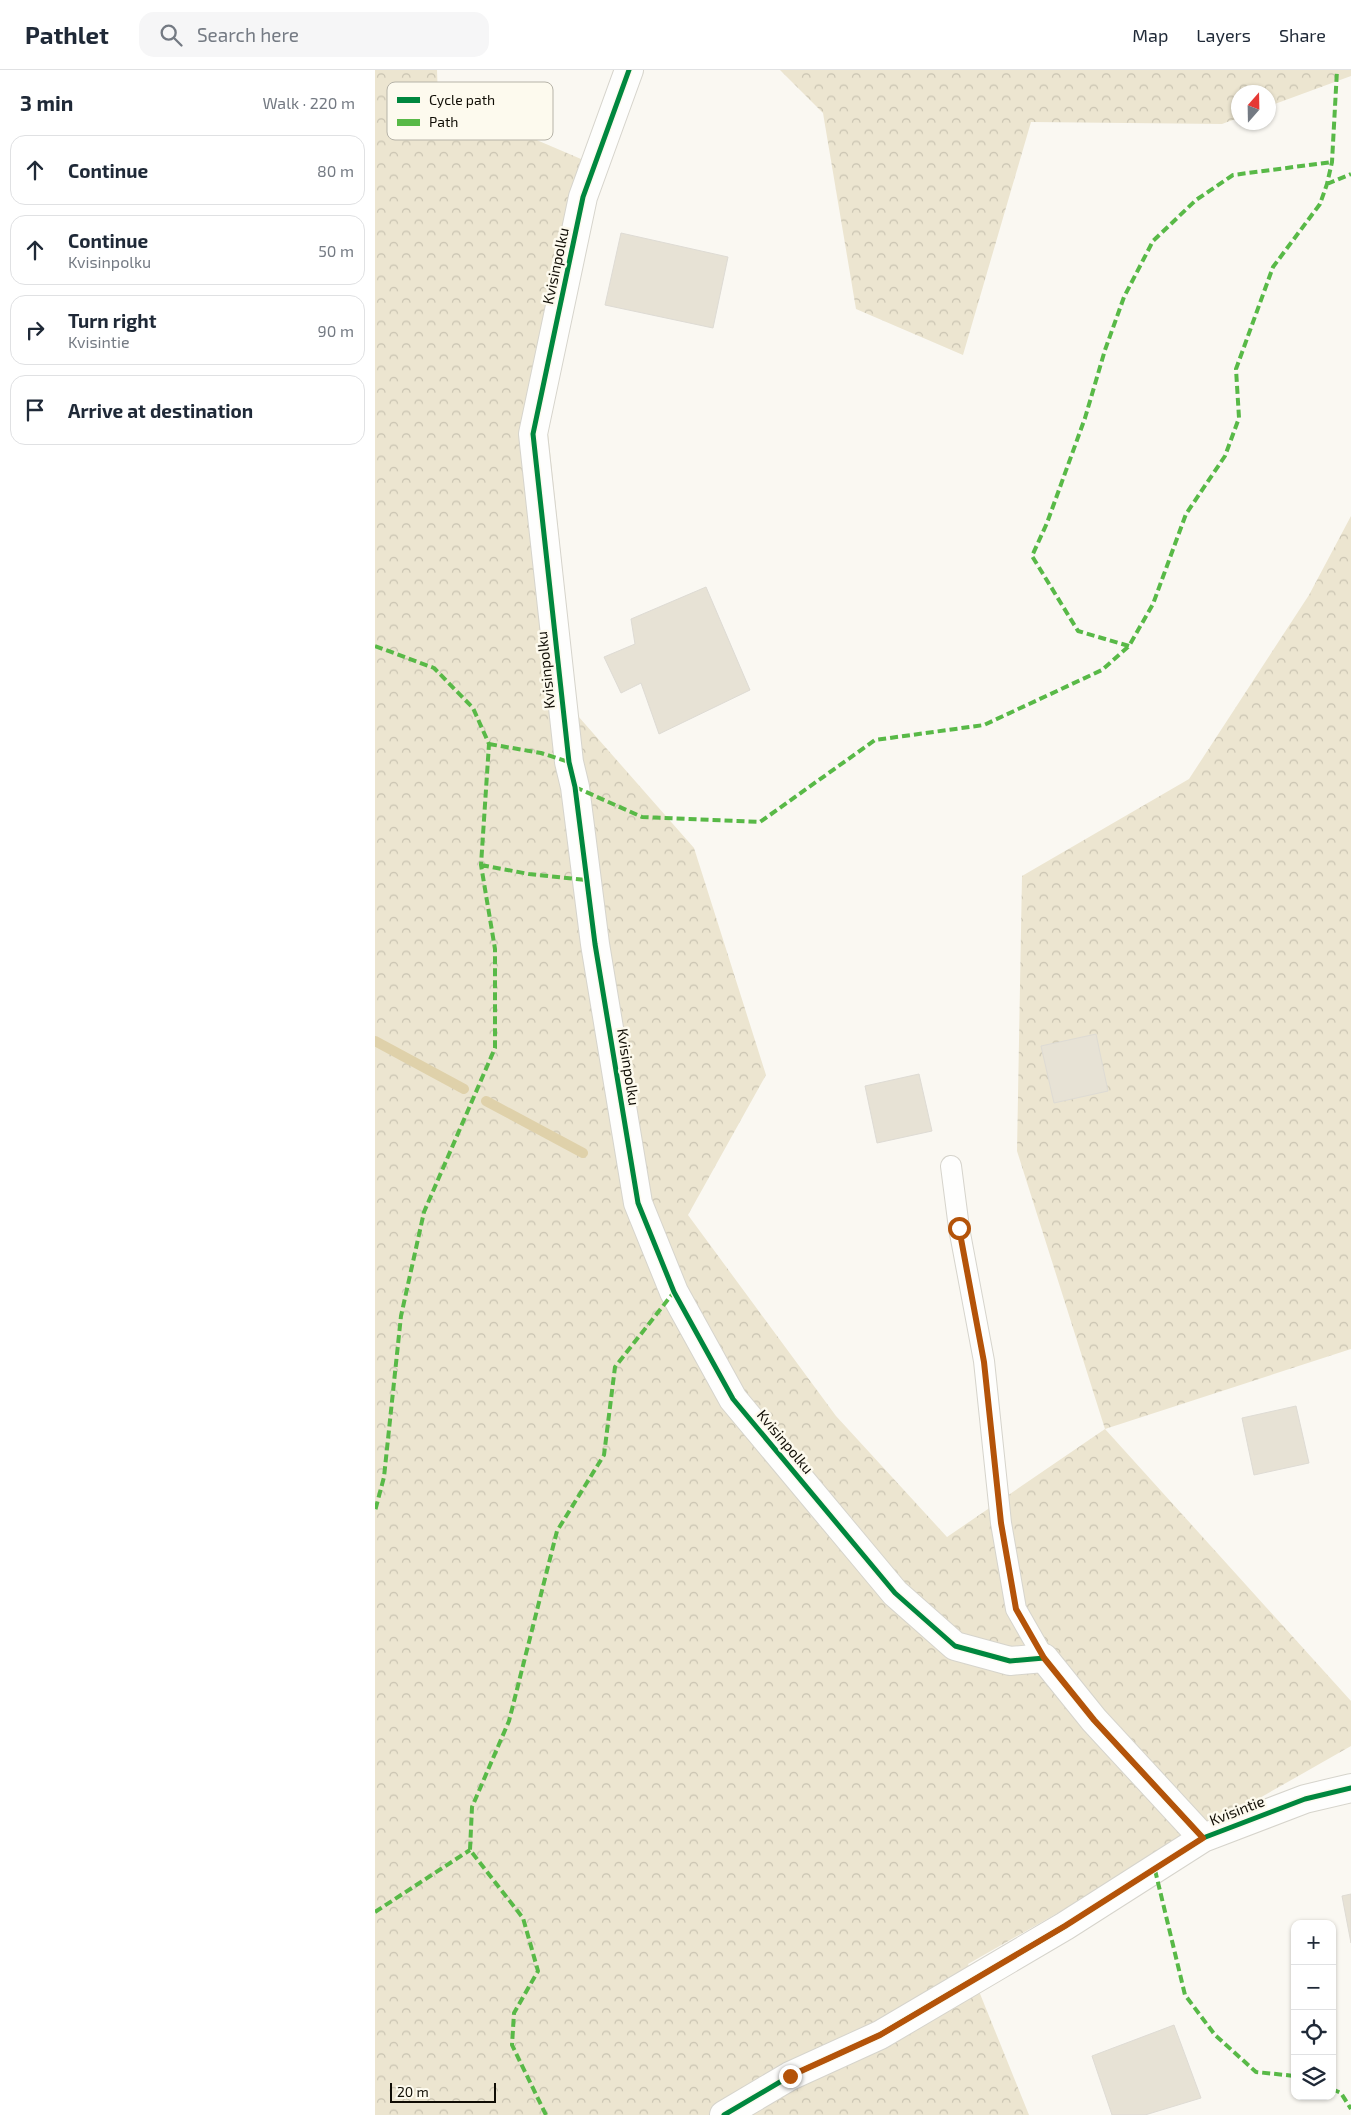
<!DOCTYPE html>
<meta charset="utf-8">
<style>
body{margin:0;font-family:"Exo 2",sans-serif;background:#f6f6f7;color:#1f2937}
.controls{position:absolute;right:15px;bottom:15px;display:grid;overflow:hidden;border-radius:10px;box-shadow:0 1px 4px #0004}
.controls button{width:45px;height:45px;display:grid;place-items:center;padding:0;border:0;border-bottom:1px solid #e0e1e3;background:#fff;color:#1f2937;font:25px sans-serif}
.compass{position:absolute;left:856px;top:15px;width:45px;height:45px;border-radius:50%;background:#fff;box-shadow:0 1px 4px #0004;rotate:20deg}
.scale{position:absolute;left:15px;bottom:12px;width:106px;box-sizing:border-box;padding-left:5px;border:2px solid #100d05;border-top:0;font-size:14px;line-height:18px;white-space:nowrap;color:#100d05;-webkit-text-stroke:4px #fdfaee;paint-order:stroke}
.stop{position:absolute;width:15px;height:15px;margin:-11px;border:4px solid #b45309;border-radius:50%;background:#fff}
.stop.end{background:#b45309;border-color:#fff;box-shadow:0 1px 5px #0008}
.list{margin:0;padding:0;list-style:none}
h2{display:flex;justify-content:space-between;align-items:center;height:65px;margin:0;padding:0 20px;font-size:21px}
h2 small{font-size:16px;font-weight:400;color:#747a83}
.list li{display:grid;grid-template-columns:32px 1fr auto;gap:15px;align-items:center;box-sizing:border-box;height:70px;margin:0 10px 10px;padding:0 10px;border:1px solid #e0e1e3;border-radius:15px}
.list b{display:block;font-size:19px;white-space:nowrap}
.list p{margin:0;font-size:16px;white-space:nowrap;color:#747a83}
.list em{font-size:16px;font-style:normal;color:#747a83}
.icon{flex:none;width:28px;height:28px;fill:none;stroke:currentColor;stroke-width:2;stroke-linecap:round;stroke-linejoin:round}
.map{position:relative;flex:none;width:976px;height:2045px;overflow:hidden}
header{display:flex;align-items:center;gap:30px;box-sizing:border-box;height:70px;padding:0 25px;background:#fff;border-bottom:1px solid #e0e1e3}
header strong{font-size:24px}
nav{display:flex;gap:28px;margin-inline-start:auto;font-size:18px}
.search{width:350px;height:45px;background:#f6f6f7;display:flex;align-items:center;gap:12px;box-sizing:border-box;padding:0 18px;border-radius:15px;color:#747a83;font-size:19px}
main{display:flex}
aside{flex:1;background:#fff}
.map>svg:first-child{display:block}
.forest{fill:url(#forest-crowns)}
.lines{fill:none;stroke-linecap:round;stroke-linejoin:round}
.stream{stroke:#dfd1aa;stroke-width:10}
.building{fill:#e7e2d5;stroke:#dedbd4}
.service-casing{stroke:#d6d4cc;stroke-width:22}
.minor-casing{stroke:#d6d4cc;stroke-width:30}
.service{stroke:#fefefd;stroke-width:20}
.minor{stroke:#fefefd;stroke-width:28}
.quiet{stroke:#58b947;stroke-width:4;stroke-dasharray:8 4;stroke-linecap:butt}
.cycleway-casing{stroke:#fdfaee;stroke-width:8}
.cycleway{stroke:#00873e;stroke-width:5}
.route{stroke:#b45309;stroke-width:6}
.labels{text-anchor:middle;stroke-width:5;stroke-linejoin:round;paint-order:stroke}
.street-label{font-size:15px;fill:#100d05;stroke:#fdfaee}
.key{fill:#fdfaee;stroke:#b6b3a8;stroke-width:1}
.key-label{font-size:14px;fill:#100d05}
</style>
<header>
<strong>Pathlet</strong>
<div class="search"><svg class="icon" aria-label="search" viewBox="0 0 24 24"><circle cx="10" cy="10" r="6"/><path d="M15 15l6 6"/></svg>Search here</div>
<nav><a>Map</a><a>Layers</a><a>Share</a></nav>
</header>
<main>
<aside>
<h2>3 min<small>Walk · 220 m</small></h2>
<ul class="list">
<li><svg class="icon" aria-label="ahead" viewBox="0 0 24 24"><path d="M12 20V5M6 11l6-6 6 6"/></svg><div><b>Continue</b></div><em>80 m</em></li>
<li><svg class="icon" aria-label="ahead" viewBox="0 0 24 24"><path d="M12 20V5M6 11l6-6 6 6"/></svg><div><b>Continue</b><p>Kvisinpolku</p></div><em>50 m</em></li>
<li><svg class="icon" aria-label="right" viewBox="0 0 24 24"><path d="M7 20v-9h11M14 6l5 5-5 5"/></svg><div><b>Turn right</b><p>Kvisintie</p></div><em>90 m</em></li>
<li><svg class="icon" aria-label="arrive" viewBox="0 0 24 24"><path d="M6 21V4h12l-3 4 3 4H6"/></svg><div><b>Arrive at destination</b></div></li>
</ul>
</aside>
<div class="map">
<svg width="976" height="2045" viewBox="0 0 976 2045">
<defs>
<pattern id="forest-crowns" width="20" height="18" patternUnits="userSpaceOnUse" patternTransform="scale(1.25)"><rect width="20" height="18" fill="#ece5d0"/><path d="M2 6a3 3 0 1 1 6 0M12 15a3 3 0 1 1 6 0" fill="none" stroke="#c9c3b1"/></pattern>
</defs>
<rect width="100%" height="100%" fill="#faf8f2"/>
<path class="forest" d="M0 0H62L63 28 206 89 221 132 173 363 203 646 319 778 391 1005 313 1145 461 1346 572 1467 730 1359 642 1081 647 806 814 709 934 525 976 446V1279L730 1359 976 1631V1676L593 1894 654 2045H0Z
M405 0H976V6L894 36V22H864L863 48 847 54 656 52 588 285 481 239 448 43Z"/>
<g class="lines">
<path class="stream" d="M0 971 89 1019
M111 1031 208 1083"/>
</g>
<path class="building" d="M246 163 353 187 338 258 230 235Z
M331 517 375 620 284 664 266 613 246 623 229 587 260 574 256 549Z
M721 964 733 1021 679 1033 666 976Z
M544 1004 557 1061 502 1073 490 1016Z
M921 1336 934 1393 879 1405 867 1348Z
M976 1824V1873L967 1826Z
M799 1955 826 2028 770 2045H737L717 1986Z"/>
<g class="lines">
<defs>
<path id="service" d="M576 1096 584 1158 609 1291 626 1453 641 1539 669 1588"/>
<path id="minor" d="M254 0 208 127 158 364 194 692 200 717 220 874 263 1133 299 1222 358 1329 520 1523 580 1576 635 1591 669 1588 719 1650 828 1768
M349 2045 415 2006 505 1965 690 1856 828 1768 930 1729 976 1718"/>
</defs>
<use href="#service" class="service-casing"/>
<use href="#minor" class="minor-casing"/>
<use href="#service" class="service"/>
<use href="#minor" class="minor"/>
<path class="quiet" d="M952 114 976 104
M0 576 59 598 98 638 114 674 106 795 120 879V978L49 1142 26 1246 9 1407 0 1441
M754 576 703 561 657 486 672 453 710 348 730 280 749 227 778 171 821 130 858 105 957 92
M114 674 166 683 194 692
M200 717 267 747 385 752 500 670 609 655 727 600 754 576 778 534 811 444 850 386 864 348 861 299 898 197 945 134 952 114 957 92 962 0
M106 795 154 804 211 810
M780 1800 810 1925 840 1965 881 2002 920 2006
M0 1842 95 1780
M957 2019 966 2023 976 2039
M171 2045 137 1975 139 1943 163 1901 148 1848 95 1780 97 1737 134 1651 182 1461 229 1385 240 1297 299 1222"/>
<defs>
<path id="cycleway" d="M254 0 208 127 158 364 194 692 200 717 220 874 263 1133 299 1222 358 1329 520 1523 580 1576 635 1591 669 1588 719 1650 828 1768
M349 2045 415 2006 505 1965 690 1856 828 1768 930 1729 976 1718"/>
</defs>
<use href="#cycleway" class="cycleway-casing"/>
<use href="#cycleway" class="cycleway"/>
</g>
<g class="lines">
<path class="route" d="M415 2006 505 1965 690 1856 828 1768 719 1650 669 1588 641 1539 626 1453 609 1292 584 1158"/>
</g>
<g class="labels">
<g class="street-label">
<text transform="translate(181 196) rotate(-78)" y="5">Kvisinpolku</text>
<text transform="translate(171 600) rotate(-96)" y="5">Kvisinpolku</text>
<text transform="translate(253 997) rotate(81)" y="5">Kvisinpolku</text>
<text transform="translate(410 1372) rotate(50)" y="5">Kvisinpolku</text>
<text transform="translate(862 1741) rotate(-21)" y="5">Kvisintie</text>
</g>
</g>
<rect x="12" y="12" width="166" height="58" rx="8" class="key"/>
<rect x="22" y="27" width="23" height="6" fill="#00873e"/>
<rect x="22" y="49" width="23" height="7" fill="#58b947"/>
<g class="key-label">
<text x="54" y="35">Cycle path</text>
<text x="54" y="57">Path</text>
</g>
</svg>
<div class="controls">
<button>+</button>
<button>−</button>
<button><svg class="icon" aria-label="locate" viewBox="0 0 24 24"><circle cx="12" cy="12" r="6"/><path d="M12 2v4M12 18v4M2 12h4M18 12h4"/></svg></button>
<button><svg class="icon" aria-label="layers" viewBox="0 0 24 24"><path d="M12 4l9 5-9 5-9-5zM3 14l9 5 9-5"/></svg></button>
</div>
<svg class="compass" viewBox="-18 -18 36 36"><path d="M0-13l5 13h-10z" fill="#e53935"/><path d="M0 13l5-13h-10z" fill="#747a83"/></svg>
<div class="scale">20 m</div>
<div class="stop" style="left:584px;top:1158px"></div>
<div class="stop end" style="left:415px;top:2006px"></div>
</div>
</main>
